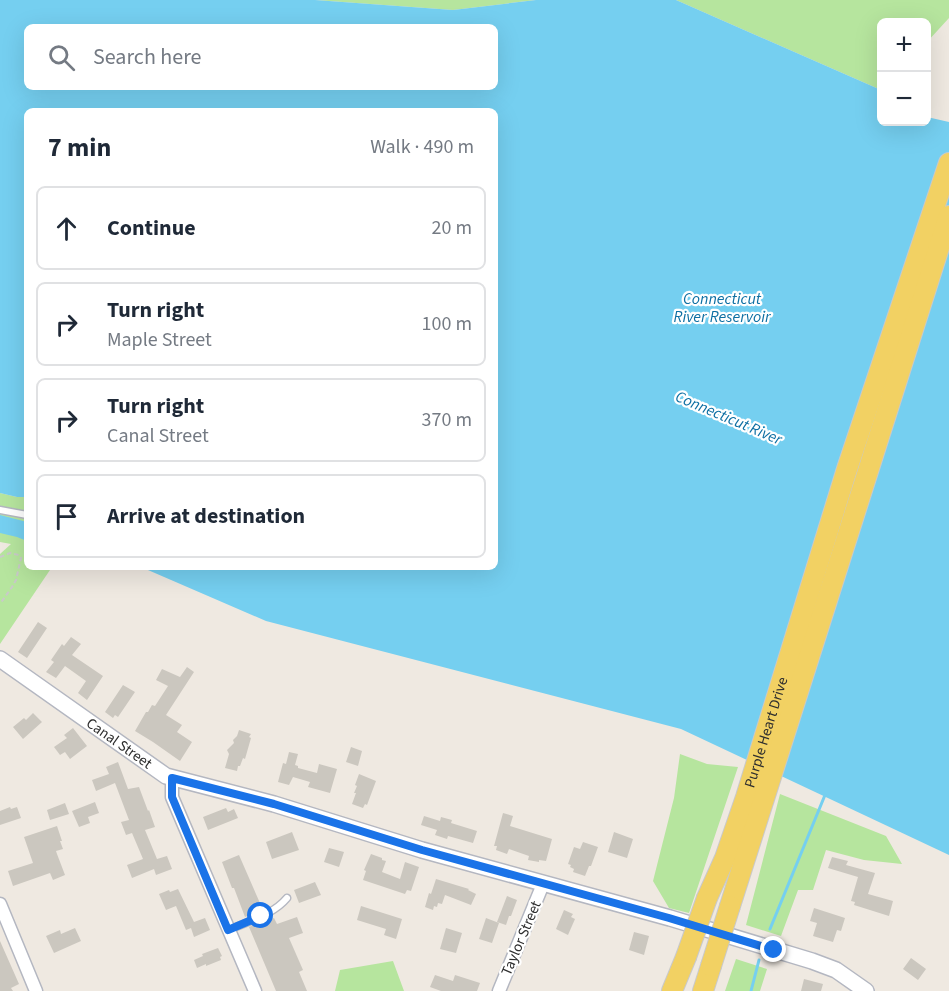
<!DOCTYPE html>
<meta charset="utf-8">
<style>
body{margin:0;font-family:"Source Sans 3",sans-serif;background:#f2f2f3;color:#1f2937}
.controls{position:absolute;right:18px;top:18px;display:grid;overflow:hidden;border-radius:9px;box-shadow:0 6px 24px #0002}
.controls button{width:54px;height:54px;display:grid;place-items:center;padding:0;border:0;border-bottom:2px solid #e0e1e3;background:#fff;color:#1f2937;font:30px sans-serif}
.stop{position:absolute;width:18px;height:18px;margin:-14px;border:4px solid #1a73e8;border-radius:50%;background:#fff}
.stop.end{background:#1a73e8;border-color:#fff;box-shadow:0 2px 6px #0008}
.list{margin:0;padding:0;list-style:none}
h2{display:flex;justify-content:space-between;align-items:center;height:78px;margin:0;padding:0 24px;font-size:26px}
h2 small{font-size:20px;font-weight:400;color:#747a83}
.list li{display:grid;grid-template-columns:39px 1fr auto;gap:18px;align-items:center;box-sizing:border-box;height:84px;margin:0 12px 12px;padding:0 12px;border:2px solid #e0e1e3;border-radius:9px}
.list b{display:block;font-size:22px;white-space:nowrap}
.list p{margin:0;font-size:20px;white-space:nowrap;color:#747a83}
.list em{font-size:20px;font-style:normal;color:#747a83}
.icon{flex:none;width:33px;height:33px;fill:none;stroke:currentColor;stroke-width:2;stroke-linecap:round;stroke-linejoin:round}
.map{position:relative;flex:none;width:949px;height:991px;overflow:hidden}
.search{position:absolute;background:#fff;box-shadow:0 6px 24px #0002;left:24px;top:24px;width:474px;height:66px;display:flex;align-items:center;gap:15px;box-sizing:border-box;padding:0 21px;border-radius:9px;color:#747a83;font-size:22px}
.panel{position:absolute;background:#fff;box-shadow:0 6px 24px #0002;left:24px;top:108px;width:474px;height:462px;border-radius:9px}
.map>svg:first-child{display:block}
.green{fill:#b6e59e}
.water{fill:#75cff0;fill-rule:evenodd}
.lines{fill:none;stroke-linecap:round;stroke-linejoin:round}
.stream{stroke:#75cff0;stroke-width:3}
.building{fill:#cbc7bf}
.service-casing{stroke:#b4b7c1;stroke-width:9}
.minor-casing{stroke:#b4b7c1;stroke-width:15}
.tertiary-casing{stroke:#b4b7c1;stroke-width:18}
.primary-casing{stroke:#c9c9c9;stroke-width:22}
.path{stroke:#c9c9c9;stroke-width:2;stroke-dasharray:4.5 3;stroke-linecap:butt}
.service{stroke:#fff;stroke-width:6}
.minor{stroke:#fff;stroke-width:12}
.tertiary{stroke:#fff;stroke-width:15}
.primary{stroke:#f2d163;stroke-width:20}
.primary-bridge-casing{stroke:#c9c9c9;stroke-width:22;stroke-linecap:butt}
.primary-bridge{stroke:#f2d163;stroke-width:20}
.route{stroke:#1a73e8;stroke-width:8}
.labels{text-anchor:middle;stroke-width:4.5;stroke-linejoin:round;paint-order:stroke}
.street-label{font-size:15px;fill:#2e2e2e;stroke:#fff}
.water-label{font-size:16px;font-style:italic;fill:#0d6fa3;stroke:#fff}
</style>
<div class="map">
<svg width="949" height="991" viewBox="0 0 949 991">
<rect width="100%" height="100%" fill="#efe9e1"/>
<path class="green" d="M315 0H536L453 10Z
M676 0H949V18L927 42 926 22H882L881 90Z
M0 493 17 497H27V567H52L0 644V554L11 544 0 542Z
M680 754 707 764 738 767 689 913 669 908 653 881 674 798Z
M780 794 886 836 902 864 864 860 826 850 813 890H798L781 936 746 925Z
M736 959 767 969 760 991H725Z
M393 961 404 991H335L340 970Z"/>
<path class="water" d="M0 0H315L453 10 536 0H676L881 90 882 122H926L927 89H929L927 117 949 122V855L681 729 266 621 141 567H495V111H27V497H17L0 493ZM27 27H495V87H27Z
M0 515 27 522V541L17 537 0 533Z"/>
<g class="lines">
<path class="stream" d="M770 929 825 795
M751 991 759 960"/>
</g>
<path class="building" d="M38 622 47 628 27 658 18 652Z
M71 637 81 644 72 655 103 676 87 700 78 693 86 681 65 666 56 678 46 672 54 662 51 660 62 644 64 646Z
M187 667 194 672 166 715 182 725 177 732 192 742 180 761 153 742 135 731 146 712H148L152 705 155 706 168 686 156 680 162 669 180 677Z
M123 685 135 692 118 717 115 715 113 718 105 712Z
M33 713 42 722 23 739 13 727 24 718 26 720Z
M73 728 87 746 70 759 65 752 60 755 54 747 67 738 64 735Z
M239 730 251 734 249 737 251 738 245 759 243 758 240 766H238L237 771 225 768 229 754 227 750 234 743 233 740 237 736Z
M351 747 362 751 358 766 346 762Z
M289 752 298 754 295 765 298 766V768L317 773 319 764 337 769 330 793 308 787 310 782 293 777 289 785 278 782 283 763 286 764Z
M118 762 128 789 139 787 148 811 149 810 155 827 145 830 157 859 167 856 172 869 156 875 154 869 132 878 127 865 143 859 132 833 126 835 121 822 129 820 115 783 96 791 92 780 109 774 106 767Z
M359 774 376 781 367 805 365 804 363 808 352 804 356 793H354L357 786 355 785Z
M95 802 99 813 88 817 90 823 79 827 72 811Z
M65 803 69 814 50 820 47 810Z
M10 807 11 809 17 807 21 818 0 825V811Z
M226 808 228 812 234 809 238 818 208 830 203 817Z
M503 813 513 816 510 826 552 839 546 861 539 860V862L528 860 529 856 509 849 507 854 496 850 497 846H494Z
M424 816 440 821 441 817 452 820 451 823 477 831 473 843 448 836 447 839 435 835 437 830 421 825Z
M57 826 62 841H60L63 849 56 851 57 854 65 875 53 880 50 873 13 886 8 871 33 863 24 837Z
M292 832 299 850 272 859 266 842Z
M614 832 633 839 627 858 608 852Z
M583 842 598 847 591 866H589L585 876 573 872 574 869 570 867 571 865 568 864 574 847 580 849Z
M329 848 344 852 339 867 324 862Z
M371 854 382 858V860L386 861 382 872 400 879 405 862 419 867 411 891 407 890 405 894 363 880 366 871 364 870Z
M239 855 263 910 245 917 234 888H232L222 862Z
M832 857 848 861 846 865 875 873 868 894 893 901 889 916 854 905 855 902 851 901 858 877 828 868Z
M436 879 469 889 468 890 476 894 471 905 445 895 442 904 438 903 437 907 434 906 433 910 425 907 429 893 431 894Z
M315 882 321 895 299 903 294 890Z
M178 889 194 922 205 918 210 930 194 937 191 928 186 930 176 906 166 910 159 894 169 890 170 892Z
M507 896 517 900 511 916H509L506 925 497 922Z
M361 906 402 919 396 939 384 935 386 929 357 920Z
M814 908 845 918 841 931 837 930 833 942 813 936 817 923 810 921Z
M564 910 573 914 571 917 575 919 568 935 556 929Z
M297 917 303 933 289 938 303 970 299 972 307 991H276L249 927 267 919V921L274 918 277 924Z
M486 918 499 923 492 943 479 939Z
M75 928 81 941 54 953 46 936 60 930 61 934Z
M446 928 462 933 456 953 440 949Z
M634 932 649 936 644 955 629 950Z
M0 941 19 984 11 988 13 991H0Z
M218 948 222 956 220 957 221 960 206 966V964L197 968 194 960 203 956 202 954Z
M911 958 926 969 918 980 903 969Z
M435 975 453 981 455 975 480 983 477 991H441L430 987Z
M804 979 823 984 821 991H801Z"/>
<g class="lines">
<defs>
<path id="service" d="M0 510 27 515
M229 930C248 921 273 915 287 898"/>
<path id="minor" d="M172 778V797L255 991
M0 904 36 991
M499 991 543 884"/>
<g id="tertiary">
<path id="s1" d="M0 659 166 776 274 804 422 850 670 918 812 961 836 970 866 991"/>
</g>
<g id="primary">
<path id="s2" d="M707 898 725 858 746 797 847 469 949 163"/>
<path d="M730 906 949 216"/>
<path d="M672 991 686 957"/>
<path d="M703 991 711 966"/>
</g>
</defs>
<use href="#service" class="service-casing"/>
<use href="#minor" class="minor-casing"/>
<use href="#tertiary" class="tertiary-casing"/>
<use href="#primary" class="primary-casing"/>
<path class="path" d="M0 557 10 553 19 555 21 558 16 580 12 587 0 604"/>
<use href="#service" class="service"/>
<use href="#minor" class="minor"/>
<use href="#tertiary" class="tertiary"/>
<use href="#primary" class="primary"/>
<defs>
<path id="primary-bridge" d="M686 957 707 898
M711 966 730 906"/>
</defs>
<use href="#primary-bridge" class="primary-bridge-casing"/>
<use href="#primary-bridge" class="primary-bridge"/>
</g>
<g class="lines">
<path class="route" d="M261 916 228 930 172 797V778L274 804 422 850 669 918 774 950"/>
</g>
<g class="labels">
<g class="street-label">
<text dy="5" stroke="none"><textPath href="#s2" startOffset="176">Purple Heart Drive</textPath></text>
<text dy="5" stroke="none"><textPath href="#s1" startOffset="146">Canal Street</textPath></text>
<text transform="translate(521 938) rotate(-67)" y="5">Taylor Street</text>
</g>
<g class="water-label">
<text x="722" y="304">Connecticut<tspan x="722" dy="18">River Reservoir</tspan></text>
<text transform="translate(729 417) rotate(23)" y="6">Connecticut River</text>
</g>
</g>
</svg>
<div class="controls">
<button>+</button>
<button>−</button>
</div>
<div class="stop" style="left:261px;top:916px"></div>
<div class="stop end" style="left:774px;top:950px"></div>
<div class="search"><svg class="icon" aria-label="search" viewBox="0 0 24 24"><circle cx="10" cy="10" r="6"/><path d="M15 15l6 6"/></svg>Search here</div>
<section class="panel">
<h2>7 min<small>Walk · 490 m</small></h2>
<ul class="list">
<li><svg class="icon" aria-label="ahead" viewBox="0 0 24 24"><path d="M12 20V5M6 11l6-6 6 6"/></svg><div><b>Continue</b></div><em>20 m</em></li>
<li><svg class="icon" aria-label="right" viewBox="0 0 24 24"><path d="M7 20v-9h11M14 6l5 5-5 5"/></svg><div><b>Turn right</b><p>Maple Street</p></div><em>100 m</em></li>
<li><svg class="icon" aria-label="right" viewBox="0 0 24 24"><path d="M7 20v-9h11M14 6l5 5-5 5"/></svg><div><b>Turn right</b><p>Canal Street</p></div><em>370 m</em></li>
<li><svg class="icon" aria-label="arrive" viewBox="0 0 24 24"><path d="M6 21V4h12l-3 4 3 4H6"/></svg><div><b>Arrive at destination</b></div></li>
</ul>
</section>
</div>
